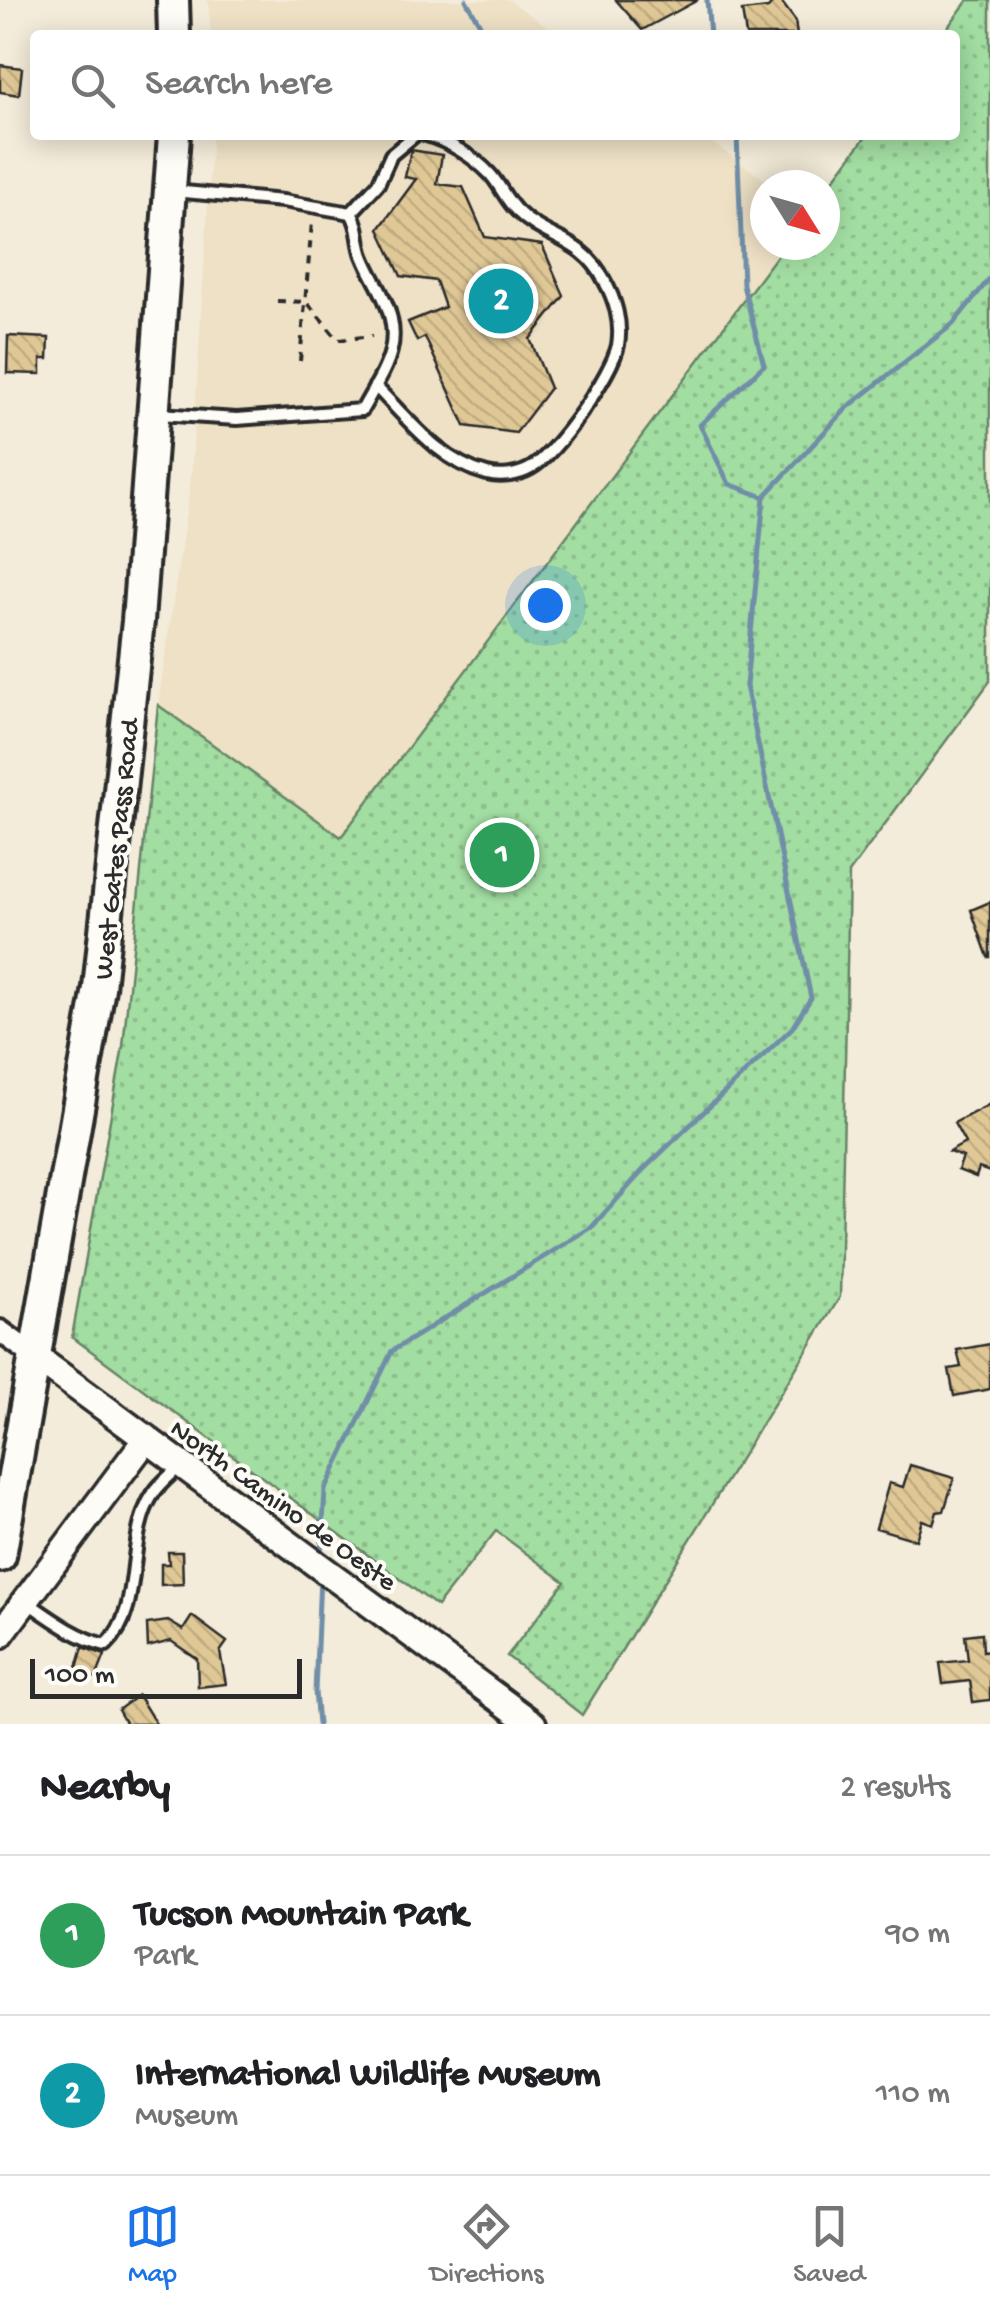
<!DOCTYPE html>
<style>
body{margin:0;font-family:"Gochi Hand",sans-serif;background:#f2f2f2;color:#202124}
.compass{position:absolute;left:750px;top:170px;width:90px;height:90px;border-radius:50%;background:#fff;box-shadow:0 5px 25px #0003;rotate:127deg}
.scale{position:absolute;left:30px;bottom:25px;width:272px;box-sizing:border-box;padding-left:10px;border:5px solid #2b2b2b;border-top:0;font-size:28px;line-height:35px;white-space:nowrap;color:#2b2b2b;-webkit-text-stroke:8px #fdfcf7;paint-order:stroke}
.you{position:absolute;left:545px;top:605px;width:35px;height:35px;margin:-25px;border:8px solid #fff;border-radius:50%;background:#1a73e8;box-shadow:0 0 0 15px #1a73e833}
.badge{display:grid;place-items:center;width:65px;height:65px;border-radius:50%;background:#1a73e8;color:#fff;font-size:32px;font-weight:700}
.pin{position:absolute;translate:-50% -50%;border:5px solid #fff;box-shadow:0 2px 10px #0006}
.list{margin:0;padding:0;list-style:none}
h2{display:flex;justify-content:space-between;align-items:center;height:130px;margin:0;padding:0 40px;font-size:42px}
h2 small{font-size:32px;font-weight:400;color:#757577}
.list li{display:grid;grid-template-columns:65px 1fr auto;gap:30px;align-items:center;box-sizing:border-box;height:160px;padding:0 40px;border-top:2px solid #e0e0e0}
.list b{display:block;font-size:38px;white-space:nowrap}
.list p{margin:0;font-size:32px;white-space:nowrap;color:#757577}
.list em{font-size:32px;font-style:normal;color:#757577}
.icon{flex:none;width:55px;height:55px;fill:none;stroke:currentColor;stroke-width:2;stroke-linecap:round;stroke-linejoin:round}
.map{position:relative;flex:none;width:990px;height:1724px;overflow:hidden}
.search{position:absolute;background:#fff;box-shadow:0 5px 25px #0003;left:30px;right:30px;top:30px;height:110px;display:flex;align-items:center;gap:25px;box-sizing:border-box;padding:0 35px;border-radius:10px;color:#757577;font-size:38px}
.sheet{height:450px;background:#fff}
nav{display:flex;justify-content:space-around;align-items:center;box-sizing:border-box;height:140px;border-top:2px solid #e0e0e0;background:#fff;font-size:28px;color:#757577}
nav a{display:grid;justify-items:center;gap:5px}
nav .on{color:#1a73e8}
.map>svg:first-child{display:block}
.built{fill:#eee1c6}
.park{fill:url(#park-dots);stroke:#668466;stroke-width:2.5}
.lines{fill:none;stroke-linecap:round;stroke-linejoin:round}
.stream{stroke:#6f8ea7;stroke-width:5}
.building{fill:url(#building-back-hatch);stroke:#2b2b2b;stroke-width:2.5}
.service-casing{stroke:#2b2b2b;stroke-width:18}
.minor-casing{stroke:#2b2b2b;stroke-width:28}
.tertiary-casing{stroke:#2b2b2b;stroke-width:32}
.secondary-casing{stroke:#2b2b2b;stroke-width:38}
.path{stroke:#2b2b2b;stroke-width:4;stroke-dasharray:8 8;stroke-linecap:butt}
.service{stroke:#fdfcf7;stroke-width:10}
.minor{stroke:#fdfcf7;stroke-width:20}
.tertiary{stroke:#fdfcf7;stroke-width:25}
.secondary{stroke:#fdfcf7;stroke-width:30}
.labels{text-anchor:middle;stroke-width:8;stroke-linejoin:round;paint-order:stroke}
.street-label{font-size:28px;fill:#2b2b2b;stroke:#fdfcf7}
</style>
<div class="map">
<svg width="990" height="1724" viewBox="0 0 990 1724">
<defs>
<pattern id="park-dots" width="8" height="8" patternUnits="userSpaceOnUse" patternTransform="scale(2.5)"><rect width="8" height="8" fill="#a2dda2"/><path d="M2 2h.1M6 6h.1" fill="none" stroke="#8cbe8c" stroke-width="1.8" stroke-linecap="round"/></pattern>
<pattern id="building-back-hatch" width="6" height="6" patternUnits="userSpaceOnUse" patternTransform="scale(2.5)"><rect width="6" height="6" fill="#e0c896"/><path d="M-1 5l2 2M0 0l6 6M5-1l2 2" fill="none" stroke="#c0ac81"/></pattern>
</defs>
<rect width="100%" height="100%" fill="#f4ecda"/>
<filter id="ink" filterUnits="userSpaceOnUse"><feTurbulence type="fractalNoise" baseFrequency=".01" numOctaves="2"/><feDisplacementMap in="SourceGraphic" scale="20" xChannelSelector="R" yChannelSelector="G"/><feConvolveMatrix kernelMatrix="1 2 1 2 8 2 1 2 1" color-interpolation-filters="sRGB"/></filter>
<g filter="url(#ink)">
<path class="built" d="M208 0H509L559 35H211Z
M212 135H701L772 185H765V245H785L341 838 158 705 191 479Z"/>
<path class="park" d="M968 0H990V681L849 873 840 1297 582 1715 507 1656 565 1582 496 1531 437 1606 72 1337 123 1046 158 705 341 837 785 245H825V191L867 135H955V35H942Z"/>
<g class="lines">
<path class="stream" d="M466 0 486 35
M707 0 710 35
M737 135 743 285 764 365 700 425 729 484 764 497
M321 1556 325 1490 392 1351 592 1227 646 1167 792 1028 811 998 746 686 764 497 848 407 953 324 990 278
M318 1724 315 1692 320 1577"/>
</g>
<path class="building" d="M616 0H698L642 30Z
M775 0H780L795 20 797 35H746L742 11 768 8Z
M0 65 22 68 19 95 0 92Z
M411 150 442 155 437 184 463 187 485 237 542 245 564 296 530 339 550 388 516 433 465 426 425 337 417 341 408 322 445 307 436 281 401 276 379 229 416 179 405 177Z
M8 336 49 338 48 359H41V374L7 373Z
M990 902V957H988L971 910Z
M990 1104V1172L979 1168 976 1177 958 1170 963 1157 949 1152 965 1143 954 1123Z
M990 1344V1389L954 1396 949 1369 961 1367 957 1350Z
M910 1465 954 1478 944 1511 937 1512 933 1524 922 1520 916 1540 876 1528 889 1483 903 1487Z
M168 1552H182L183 1584 161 1585V1564H169Z
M192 1616 227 1642 220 1652 226 1684 198 1687 197 1659 171 1641 148 1647 147 1624 168 1621 183 1630Z
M982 1633 983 1651 990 1650V1700L973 1702 970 1681 943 1684 940 1663 968 1660 965 1635Z
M83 1647 105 1655 96 1678 76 1671Z
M138 1695 156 1724H126L118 1710Z"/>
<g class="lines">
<defs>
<path id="service" d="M351 213 378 184 391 155 415 135
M375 386C408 419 440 462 487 474 501 478 519 475 531 468 557 453 612 374 618 345 622 323 615 299 604 280 583 238 546 240 517 211 506 200 500 185 490 174 473 156 449 142 426 135
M159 414 237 419 362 410C383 371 405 346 385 301 379 286 370 273 364 258 357 243 361 228 351 213L283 201 173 191
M27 1602C50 1618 78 1639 106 1645 145 1608 124 1538 153 1494 160 1483 172 1474 181 1465"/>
<path id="minor" d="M0 1331 37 1358"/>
<path id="tertiary" d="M37 1358 533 1724
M0 1635 147 1438"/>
<path id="secondary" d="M173 0 174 35
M0 1556 99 988 138 621 174 135"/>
</defs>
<use href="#service" class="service-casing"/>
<use href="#minor" class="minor-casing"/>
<use href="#tertiary" class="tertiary-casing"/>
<use href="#secondary" class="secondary-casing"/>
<path class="path" d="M277 301 307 302 338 340 372 336
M300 361 312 222"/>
<use href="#service" class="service"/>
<use href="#minor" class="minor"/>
<use href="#tertiary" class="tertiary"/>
<use href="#secondary" class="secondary"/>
</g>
</g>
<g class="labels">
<g class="street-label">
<text transform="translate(114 849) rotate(-84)" y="10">West Gates Pass Road</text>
<text transform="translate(285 1503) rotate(36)" y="10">North Camino de Oeste</text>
</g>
</g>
</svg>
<svg class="compass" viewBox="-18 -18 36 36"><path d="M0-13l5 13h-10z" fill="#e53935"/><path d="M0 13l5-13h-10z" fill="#757577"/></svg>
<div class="scale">100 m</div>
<div class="you"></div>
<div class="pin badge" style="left:502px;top:855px;background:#2e9e5b">1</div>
<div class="pin badge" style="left:501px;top:301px;background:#0f9aa8">2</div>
<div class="search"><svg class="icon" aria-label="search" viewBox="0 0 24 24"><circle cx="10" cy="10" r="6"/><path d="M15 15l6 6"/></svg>Search here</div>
</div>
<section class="sheet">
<h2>Nearby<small>2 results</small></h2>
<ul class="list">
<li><span class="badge" style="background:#2e9e5b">1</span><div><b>Tucson Mountain Park</b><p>Park</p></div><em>90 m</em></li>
<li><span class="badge" style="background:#0f9aa8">2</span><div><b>International Wildlife Museum</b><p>Museum</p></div><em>110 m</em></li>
</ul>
</section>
<nav>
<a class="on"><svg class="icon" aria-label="map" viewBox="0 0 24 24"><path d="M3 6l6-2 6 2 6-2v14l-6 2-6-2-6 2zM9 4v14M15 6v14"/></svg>Map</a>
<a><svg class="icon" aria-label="directions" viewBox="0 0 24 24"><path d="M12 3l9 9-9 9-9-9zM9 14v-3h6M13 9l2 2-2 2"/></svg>Directions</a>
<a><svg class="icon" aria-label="saved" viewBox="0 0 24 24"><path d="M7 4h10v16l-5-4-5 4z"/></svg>Saved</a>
</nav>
